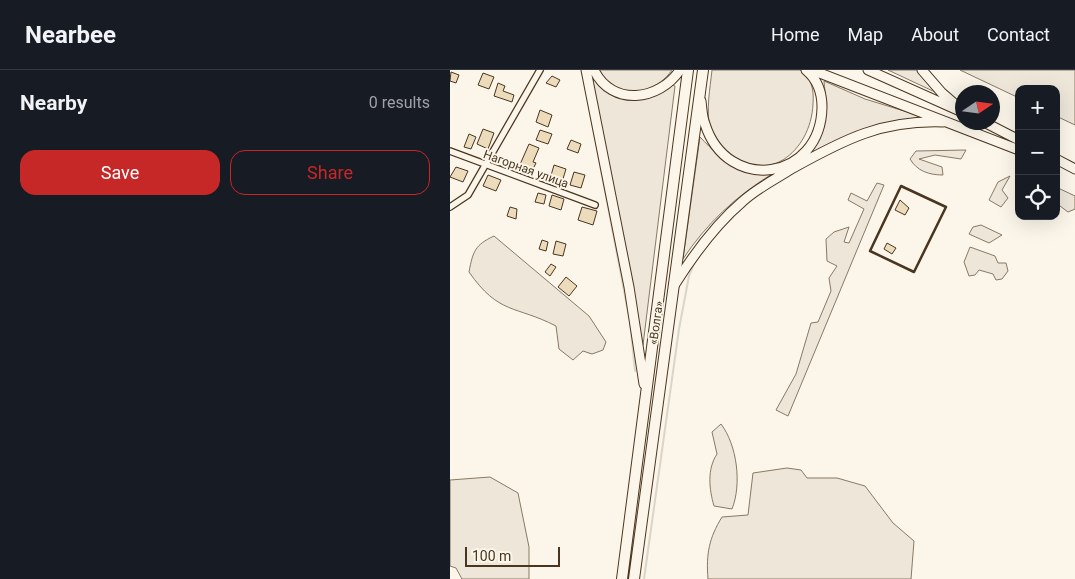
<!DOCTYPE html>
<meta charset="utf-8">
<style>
body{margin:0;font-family:Roboto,sans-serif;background:#20242c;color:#f1f3f6}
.controls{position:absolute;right:15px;top:15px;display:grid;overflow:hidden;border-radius:10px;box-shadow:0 5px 20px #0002}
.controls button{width:45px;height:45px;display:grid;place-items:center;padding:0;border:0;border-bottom:1px solid #363941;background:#171b24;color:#f1f3f6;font:25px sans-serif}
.compass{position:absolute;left:505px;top:15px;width:45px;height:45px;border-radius:50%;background:#171b24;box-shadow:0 5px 20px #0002;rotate:77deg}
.scale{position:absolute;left:15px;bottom:12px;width:95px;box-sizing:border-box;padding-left:5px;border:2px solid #4a3520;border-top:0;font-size:14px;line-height:18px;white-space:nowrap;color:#4a3520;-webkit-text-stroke:4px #fbf6e9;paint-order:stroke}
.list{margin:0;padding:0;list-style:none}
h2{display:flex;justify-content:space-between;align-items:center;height:65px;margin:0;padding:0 20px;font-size:21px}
h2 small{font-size:16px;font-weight:400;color:#9ea1a6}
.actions{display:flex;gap:10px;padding:15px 20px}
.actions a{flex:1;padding:11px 0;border:1px solid #c62828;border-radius:15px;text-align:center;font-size:18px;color:#c62828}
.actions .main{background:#c62828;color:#fff}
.icon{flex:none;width:28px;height:28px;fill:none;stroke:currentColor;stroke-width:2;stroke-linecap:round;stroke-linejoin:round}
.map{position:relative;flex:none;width:625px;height:509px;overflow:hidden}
header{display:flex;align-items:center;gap:30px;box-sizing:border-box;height:70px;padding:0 25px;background:#171b24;border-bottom:1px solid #363941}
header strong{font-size:24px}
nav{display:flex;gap:28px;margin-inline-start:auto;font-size:18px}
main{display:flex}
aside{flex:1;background:#171b24}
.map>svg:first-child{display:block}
.green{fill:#ede6d9;stroke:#887966}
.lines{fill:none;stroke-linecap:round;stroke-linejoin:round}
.stream{stroke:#dcd4c6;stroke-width:2}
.building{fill:#ecdcbc;stroke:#4a3520}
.minor-casing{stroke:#4a3520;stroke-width:8}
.primary-casing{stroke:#4a3520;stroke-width:11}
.trunk-casing{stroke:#4a3520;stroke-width:12}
.minor{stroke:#fbf6e9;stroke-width:5.5}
.primary{stroke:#fbf6e9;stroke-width:9}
.trunk{stroke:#fbf6e9;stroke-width:10}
.wall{stroke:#4a3520;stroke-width:2.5}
.labels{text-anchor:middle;stroke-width:4;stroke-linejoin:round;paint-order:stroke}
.street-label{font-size:12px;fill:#4a3520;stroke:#fbf6e9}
</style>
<header>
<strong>Nearbee</strong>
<nav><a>Home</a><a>Map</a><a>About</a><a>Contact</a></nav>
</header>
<main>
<aside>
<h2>Nearby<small>0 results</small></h2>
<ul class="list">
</ul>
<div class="actions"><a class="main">Save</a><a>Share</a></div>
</aside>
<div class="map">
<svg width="625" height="509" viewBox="0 0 625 509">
<rect width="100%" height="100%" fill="#fbf6e9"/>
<path class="green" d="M147 0H222C210 18 183 29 163 18 157 14 152 6 147 0Z
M262 0H350C362 9 364 19 363 34 361 82 315 119 275 80 269 74 262 66 260 58 256 39 260 19 262 0Z
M438 0H468L485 22Z
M510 0H625V55L606 46V19H569V28Z
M141 4C163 34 191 37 222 15L225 16 193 275Z
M374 11 415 29 477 48C430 51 395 63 355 87 376 64 377 41 374 11Z
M250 67C275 93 285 103 322 104 286 126 256 154 233 189Z
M516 80 511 89 485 85 469 89 492 97 493 105C479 105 467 101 460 89L466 81Z
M560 106 552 120 558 128 551 137 539 130 548 112Z
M427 113 434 115 338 346 326 340 346 304 361 253 368 252 381 221 379 208 387 196 377 191 376 169 384 162 399 157 394 172 399 173 414 139 398 130 401 123 417 131Z
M606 117 625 126V139L618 142 606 133Z
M531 155 552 165 539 173 519 164 523 157Z
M44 166 139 246 156 272 153 280 142 284 133 281 123 290 109 279 106 256C65 235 49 245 19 202 23 181 25 175 44 166Z
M520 177 545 186 548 193H556L558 201 552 209 546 210 543 204 529 200 525 205 519 206 514 192Z
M271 354C287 375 292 414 282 439L264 436C259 419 257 399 267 384L262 362Z
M337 398 351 400 357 408H387L415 416 443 453 464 471 461 509H258C256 484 259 468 272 447L298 445 303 403Z
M40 407 68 423 79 477V509H12L6 498 0 496V410Z"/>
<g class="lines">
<path class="stream" d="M137 27 180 252 185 301
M194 509 229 259 239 206 245 191"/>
</g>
<path class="building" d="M1 2 9 5 6 13 0 11Z
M33 3 44 7 39 19 28 15Z
M102 6 110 10 106 17 96 13Z
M48 13 55 16 53 21 64 25 62 32 44 26Z
M90 40 102 45 98 57 86 52Z
M33 59 44 63 38 79 27 74Z
M90 60 102 64 98 74 86 70Z
M19 64 26 67 21 79 14 77Z
M121 70 131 74 128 83 117 79Z
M79 74 89 78 83 92 86 93 82 101 79 99 78 103 68 99Z
M104 95 116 99 112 112 100 109Z
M6 97 18 101 13 112 0 107Z
M124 102 135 105 131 118 120 115Z
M38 105 51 110 46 121 33 116Z
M88 123 96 125 94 134 85 132Z
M102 125 114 129 111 140 99 136Z
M450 130 459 138 455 145 445 140Z
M60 137 67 139 66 149 57 146Z
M132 137 147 141 143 155 128 150Z
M92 170 98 172 96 181 89 179Z
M106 171 116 174 113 186 103 184Z
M437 173 446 178 442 184 434 179Z
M101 194 106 197 100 206 95 202Z
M116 207 127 216 119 226 108 217Z"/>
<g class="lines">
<defs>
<path id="minor" d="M0 81 145 135
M0 137 18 125 90 0"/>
<path id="primary" d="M136 0 179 217 194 314
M144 0C162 37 209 31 230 0
M362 0 569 80
M418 0 512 42
M472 0 492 23 507 36
M251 31C252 38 252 47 255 54 277 124 371 111 372 37 372 22 368 10 356 0
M534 52 569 70
M606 89 625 99
M225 214C244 184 265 155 292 132 307 118 326 109 343 98 395 69 432 50 493 52"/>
<path id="trunk" d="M172 509 238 0
M184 509 253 0"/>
</defs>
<use href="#minor" class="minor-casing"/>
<use href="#primary" class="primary-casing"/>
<use href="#trunk" class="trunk-casing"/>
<use href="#minor" class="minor"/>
<use href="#primary" class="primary"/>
<use href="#trunk" class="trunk"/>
<path class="wall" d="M451 116 496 137 464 202 420 181Z"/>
</g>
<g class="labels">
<g class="street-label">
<text transform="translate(76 99) rotate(20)" y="4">Нагорная улица</text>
<text transform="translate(206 253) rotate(-82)" y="4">«Волга»</text>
</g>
</g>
</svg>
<div class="controls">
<button>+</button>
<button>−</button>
<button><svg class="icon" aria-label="locate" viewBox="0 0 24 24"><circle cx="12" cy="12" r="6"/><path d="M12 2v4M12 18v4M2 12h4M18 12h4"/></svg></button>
</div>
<svg class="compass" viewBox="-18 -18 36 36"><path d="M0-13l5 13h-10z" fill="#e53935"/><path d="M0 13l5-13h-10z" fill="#9ea1a6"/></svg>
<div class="scale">100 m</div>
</div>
</main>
